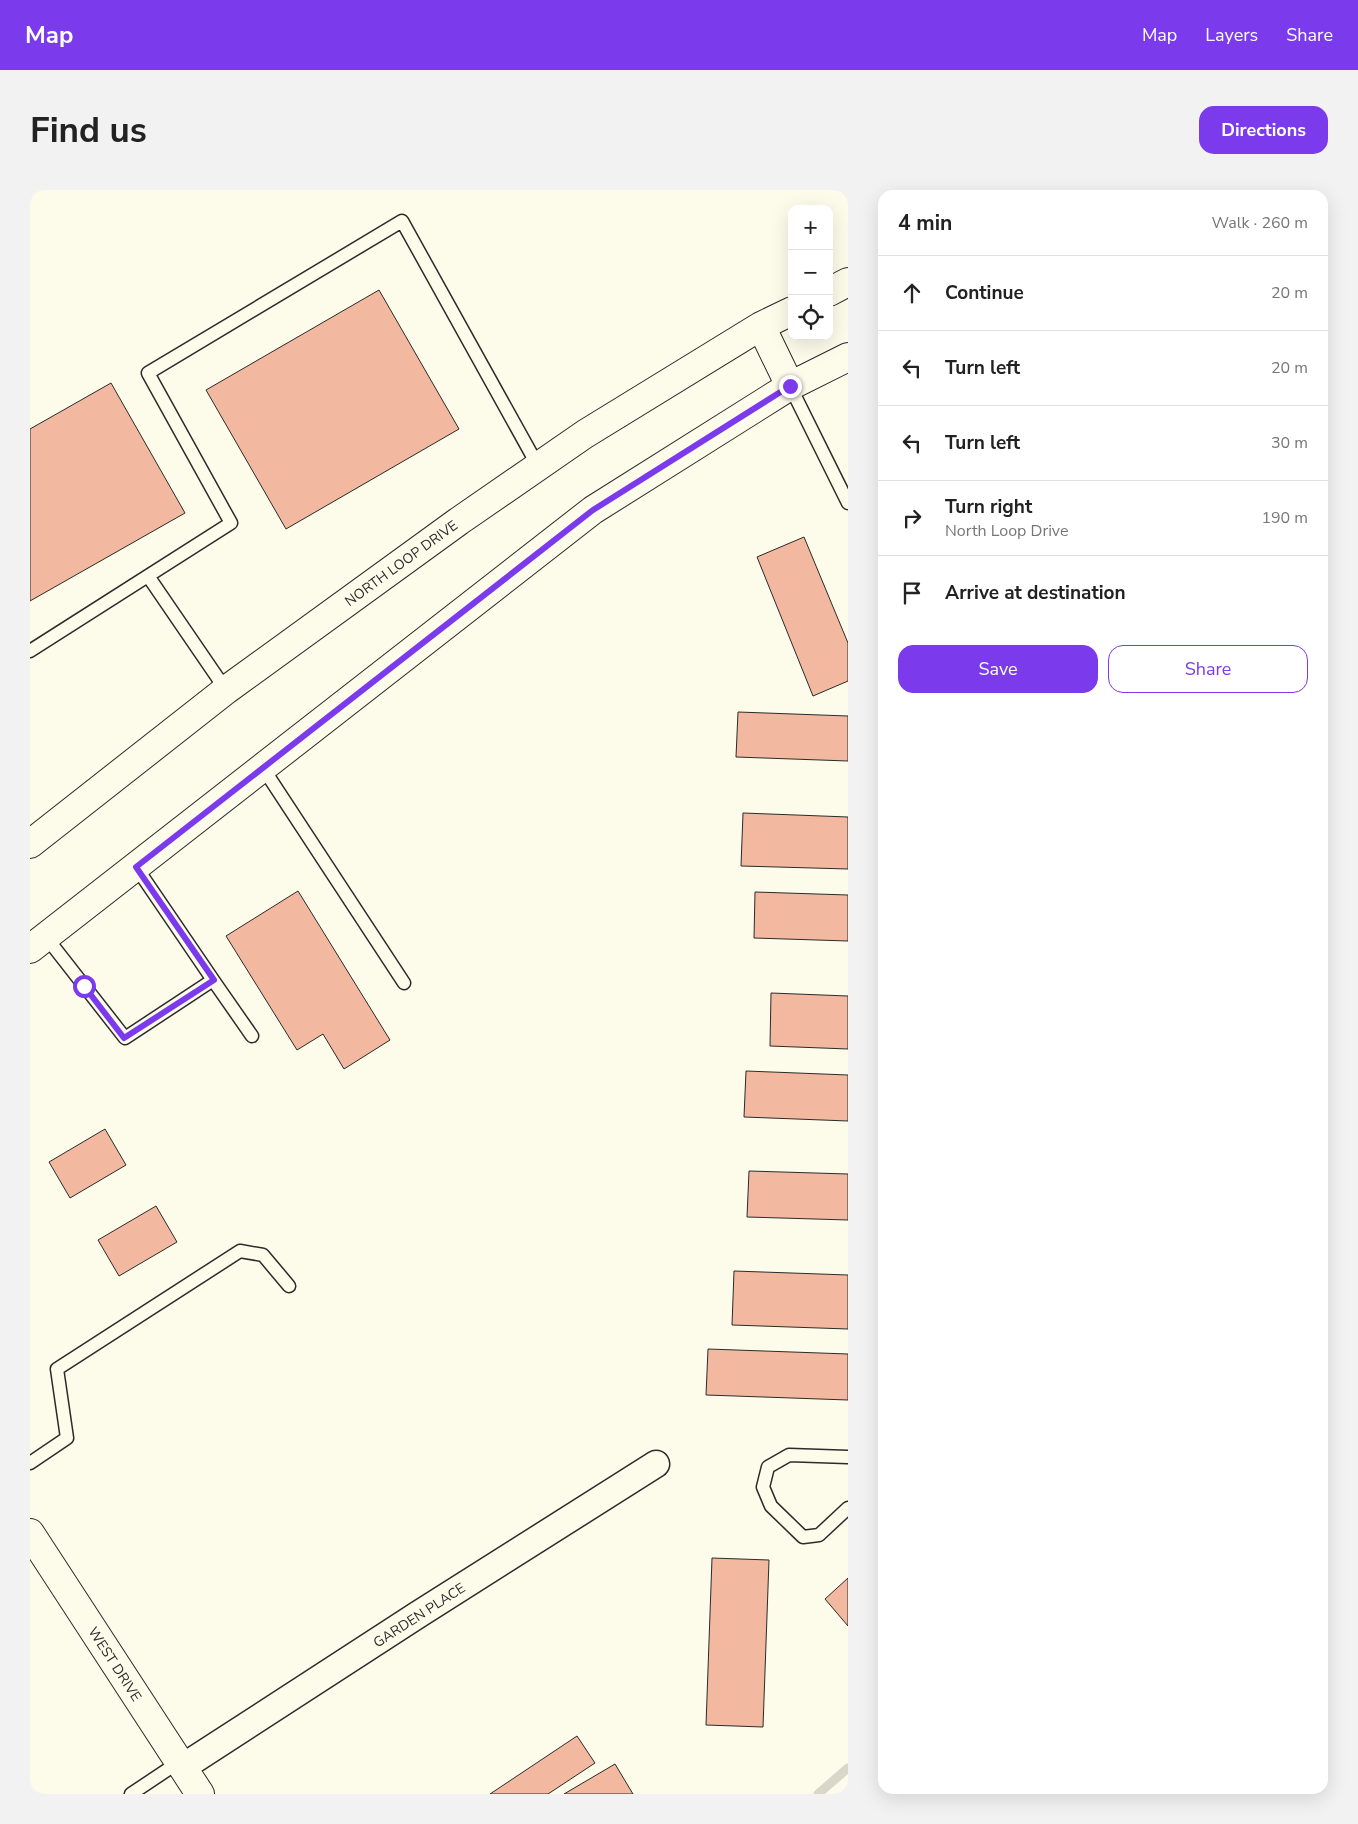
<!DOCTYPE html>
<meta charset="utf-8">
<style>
body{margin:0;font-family:"Nunito Sans",sans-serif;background:#f2f2f2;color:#222}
.controls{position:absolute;right:15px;top:15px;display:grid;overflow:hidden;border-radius:10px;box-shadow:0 5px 20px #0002}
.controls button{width:45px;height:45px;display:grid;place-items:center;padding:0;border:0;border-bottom:1px solid #e0e0e0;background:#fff;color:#222;font:25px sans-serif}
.stop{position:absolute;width:15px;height:15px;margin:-11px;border:4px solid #7c3aed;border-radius:50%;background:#fff}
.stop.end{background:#7c3aed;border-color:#fff;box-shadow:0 1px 5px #0008}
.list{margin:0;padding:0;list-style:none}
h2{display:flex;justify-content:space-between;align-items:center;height:65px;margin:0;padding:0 20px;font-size:21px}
h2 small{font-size:16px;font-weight:400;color:#767676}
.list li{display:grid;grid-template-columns:32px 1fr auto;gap:15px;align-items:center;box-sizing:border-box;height:75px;padding:0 20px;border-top:1px solid #e0e0e0}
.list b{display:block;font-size:19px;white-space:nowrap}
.list p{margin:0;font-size:16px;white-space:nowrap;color:#767676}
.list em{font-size:16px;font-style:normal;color:#767676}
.actions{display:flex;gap:10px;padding:15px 20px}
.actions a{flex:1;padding:11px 0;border:1px solid #7c3aed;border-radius:15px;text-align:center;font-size:18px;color:#7c3aed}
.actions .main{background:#7c3aed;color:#fff}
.icon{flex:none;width:28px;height:28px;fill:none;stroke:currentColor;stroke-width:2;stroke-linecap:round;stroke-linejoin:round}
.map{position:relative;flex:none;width:818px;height:1604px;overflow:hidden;border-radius:15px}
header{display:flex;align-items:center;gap:30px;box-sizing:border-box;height:70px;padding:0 25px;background:#7c3aed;color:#fff}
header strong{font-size:24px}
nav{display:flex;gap:28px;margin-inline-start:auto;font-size:18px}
.intro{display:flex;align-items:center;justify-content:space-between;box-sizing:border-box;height:120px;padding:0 30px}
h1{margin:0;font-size:35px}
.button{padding:12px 22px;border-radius:15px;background:#7c3aed;color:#fff;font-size:18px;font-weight:700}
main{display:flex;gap:30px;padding:0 30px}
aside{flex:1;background:#fff;border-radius:15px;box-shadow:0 5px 20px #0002}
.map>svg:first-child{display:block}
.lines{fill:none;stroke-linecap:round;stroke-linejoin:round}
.stream{stroke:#d8d7c9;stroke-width:9}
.building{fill:#f2b8a0;stroke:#2b2b2b}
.lane-casing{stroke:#2b2b2b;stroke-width:15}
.street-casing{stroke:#2b2b2b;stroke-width:29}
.secondary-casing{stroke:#2b2b2b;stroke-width:30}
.lane{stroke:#fdfbea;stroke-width:12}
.street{stroke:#fdfbea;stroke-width:26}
.secondary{stroke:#fdfbea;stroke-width:28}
.route{stroke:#7c3aed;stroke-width:6}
.labels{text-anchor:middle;stroke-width:4;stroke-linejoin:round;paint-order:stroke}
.street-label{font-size:14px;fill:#2b2b2b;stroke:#fdfbea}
</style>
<header>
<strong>Map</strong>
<nav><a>Map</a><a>Layers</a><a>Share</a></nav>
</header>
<div class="intro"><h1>Find us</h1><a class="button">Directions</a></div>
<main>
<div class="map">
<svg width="818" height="1604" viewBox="0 0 818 1604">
<rect width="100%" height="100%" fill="#fdfbea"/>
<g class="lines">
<path class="stream" d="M788 1604 818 1578"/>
</g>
<path class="building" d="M349 100 429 239 256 339 176 200Z
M81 193 155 323 0 411V239Z
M774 347 818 453V491L783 506 727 367Z
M708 522 818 526V571L706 567Z
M713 623 818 627V679L711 676Z
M268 701 360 850 314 879 293 844 267 860 196 746Z
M725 702 818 705V751L724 748Z
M741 803 818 806V859L740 856Z
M716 881 818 885V931L714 927Z
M75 939 96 975 40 1008 19 972Z
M719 981 818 984V1030L717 1027Z
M126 1016 147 1052 89 1086 68 1050Z
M704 1081 818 1085V1139L702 1135Z
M678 1159 818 1164V1210L676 1205Z
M682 1368 739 1370 733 1537 676 1535Z
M818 1388V1436L795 1409Z
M547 1546 565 1573 518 1604H460Z
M585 1574 603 1604H534Z"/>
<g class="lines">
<defs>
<path id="lane" d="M760 196 818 313
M118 386 196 500
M0 461 201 333 118 183 372 31 508 276
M233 578 374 793
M106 677 183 790
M16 747 95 848 183 790 222 846
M818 1267 759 1265 738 1277 733 1297 741 1316 773 1347 789 1345 818 1318
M0 1273 37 1248 27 1179 210 1061 233 1065 259 1096
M101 1604 149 1572"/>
<path id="street" d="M153 1577 389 1424 626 1274"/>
<path id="secondary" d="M799 102 818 92
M731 136 760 196
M0 654 196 500 429 331 555 244 731 136 762 121
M0 759 563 320 760 196 818 167
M0 1343 170 1604"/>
</defs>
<use href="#lane" class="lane-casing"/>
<use href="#street" class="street-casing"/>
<use href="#secondary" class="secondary-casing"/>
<use href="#lane" class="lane"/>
<use href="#street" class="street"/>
<use href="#secondary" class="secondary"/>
</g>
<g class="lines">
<path class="route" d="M54 796 94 848 184 790 106 677 563 320 760 196"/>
</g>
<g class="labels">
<g class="street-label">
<text transform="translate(371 373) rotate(-36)" y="5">NORTH LOOP DRIVE</text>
<text transform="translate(389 1425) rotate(-33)" y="5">GARDEN PLACE</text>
<text transform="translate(85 1474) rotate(57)" y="5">WEST DRIVE</text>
</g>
</g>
</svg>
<div class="controls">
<button>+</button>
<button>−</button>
<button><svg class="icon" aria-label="locate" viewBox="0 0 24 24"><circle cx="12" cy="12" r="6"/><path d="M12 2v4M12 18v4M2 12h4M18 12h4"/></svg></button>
</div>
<div class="stop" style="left:54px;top:796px"></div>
<div class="stop end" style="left:760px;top:196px"></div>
</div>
<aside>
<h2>4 min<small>Walk · 260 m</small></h2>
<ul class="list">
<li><svg class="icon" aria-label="ahead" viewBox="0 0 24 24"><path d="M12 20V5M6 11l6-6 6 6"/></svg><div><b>Continue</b></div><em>20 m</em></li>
<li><svg class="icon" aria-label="left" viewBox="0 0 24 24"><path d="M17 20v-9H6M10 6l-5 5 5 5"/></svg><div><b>Turn left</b></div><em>20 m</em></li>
<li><svg class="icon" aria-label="left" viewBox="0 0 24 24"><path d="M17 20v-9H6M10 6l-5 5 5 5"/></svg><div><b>Turn left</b></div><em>30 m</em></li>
<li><svg class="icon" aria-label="right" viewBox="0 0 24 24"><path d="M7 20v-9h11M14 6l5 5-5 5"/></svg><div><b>Turn right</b><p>North Loop Drive</p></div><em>190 m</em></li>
<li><svg class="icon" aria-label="arrive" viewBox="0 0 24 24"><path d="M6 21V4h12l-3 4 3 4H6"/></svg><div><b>Arrive at destination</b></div></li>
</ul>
<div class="actions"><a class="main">Save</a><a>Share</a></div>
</aside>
</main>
